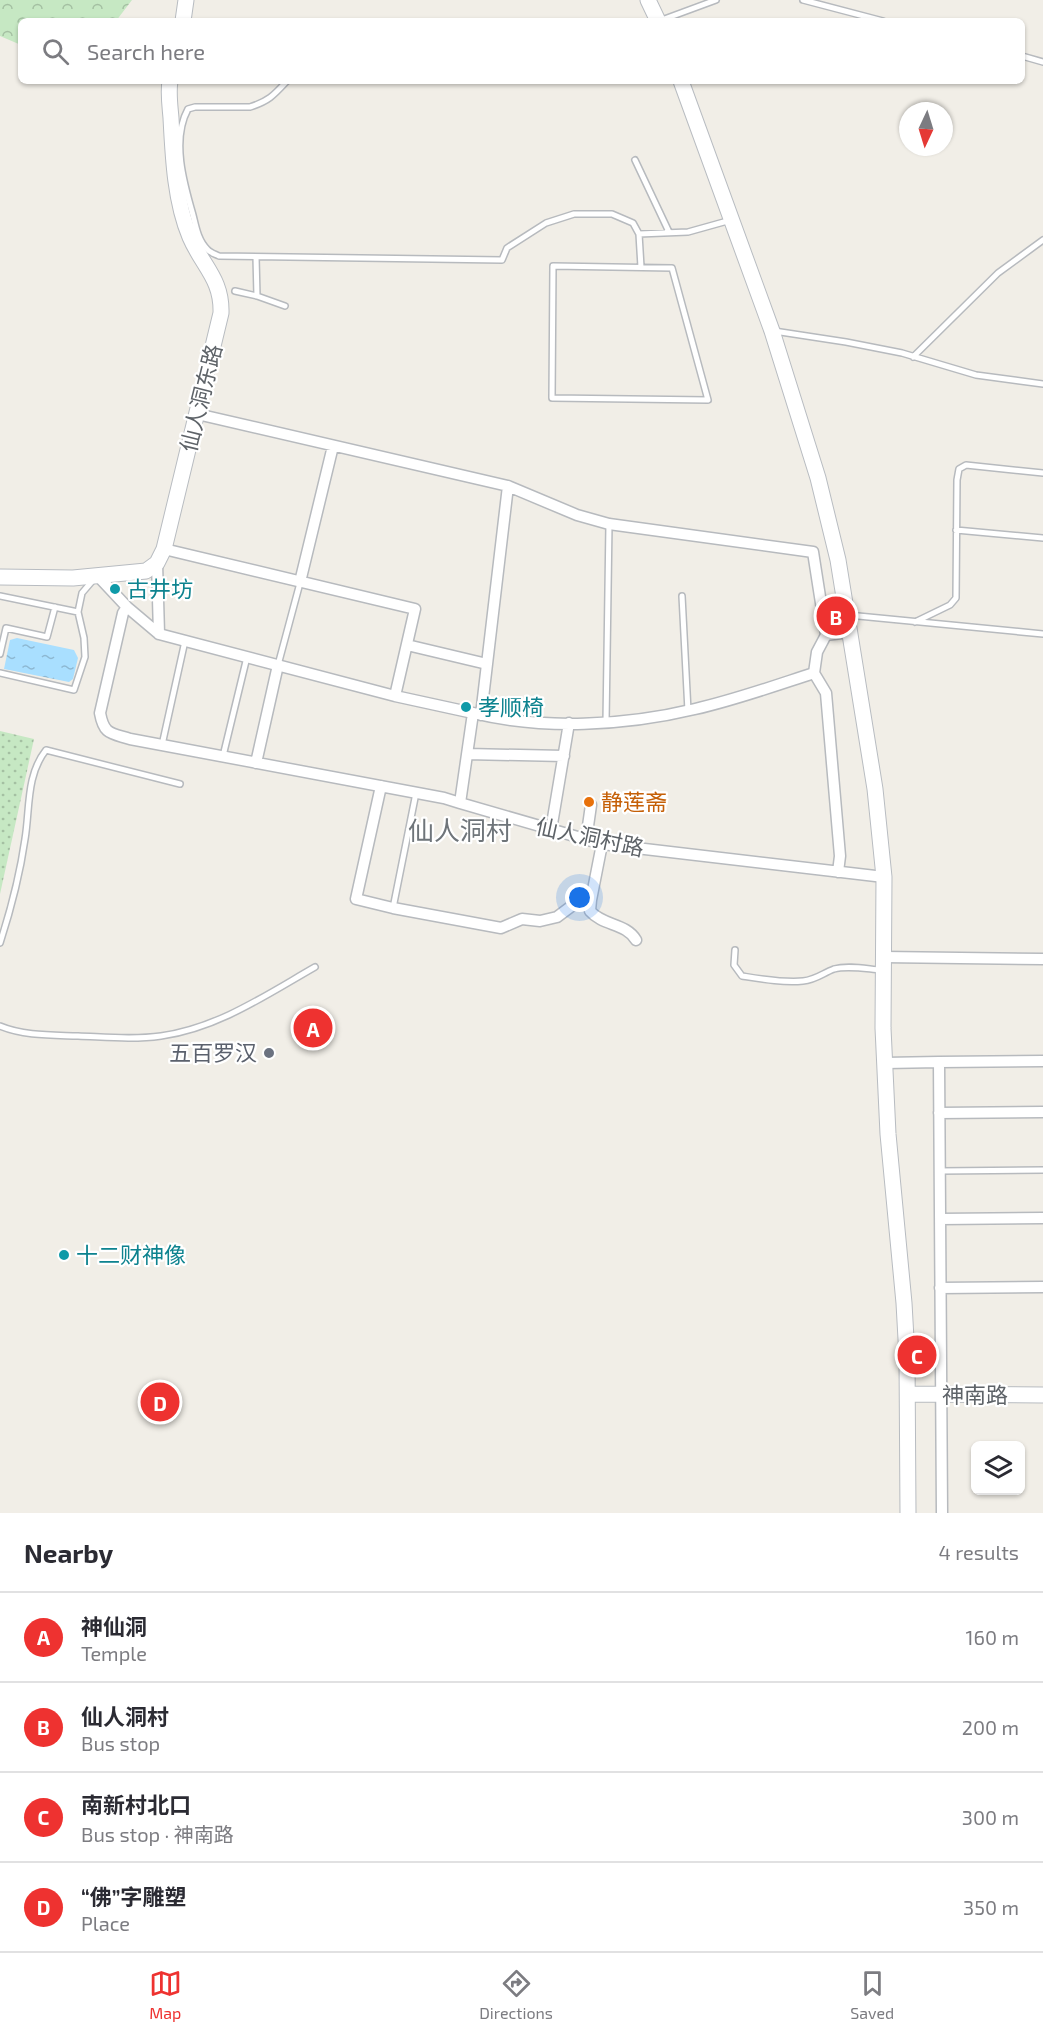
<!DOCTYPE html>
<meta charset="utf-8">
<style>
body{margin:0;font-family:"Exo 2","Noto Sans SC",sans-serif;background:#f2f2f3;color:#2b2b33}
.controls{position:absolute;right:18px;bottom:18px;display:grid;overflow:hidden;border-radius:9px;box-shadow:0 2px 4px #0004}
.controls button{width:54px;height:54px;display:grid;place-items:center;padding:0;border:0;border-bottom:2px solid #e1e1e2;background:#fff;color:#2b2b33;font:30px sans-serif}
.compass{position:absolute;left:899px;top:102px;width:54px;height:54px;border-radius:50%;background:#fff;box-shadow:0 2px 4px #0004;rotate:184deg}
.you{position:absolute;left:580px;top:898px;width:21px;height:21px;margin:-15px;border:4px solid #fff;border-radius:50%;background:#1a73e8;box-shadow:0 0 0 9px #1a73e833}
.badge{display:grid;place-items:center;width:39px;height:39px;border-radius:50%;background:#ee3230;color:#fff;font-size:20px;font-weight:700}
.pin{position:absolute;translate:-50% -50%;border:3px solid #fff;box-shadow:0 2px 6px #0006}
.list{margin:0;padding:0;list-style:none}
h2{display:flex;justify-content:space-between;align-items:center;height:78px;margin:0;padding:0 24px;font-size:26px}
h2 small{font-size:20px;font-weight:400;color:#7c7c81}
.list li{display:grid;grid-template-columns:39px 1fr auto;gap:18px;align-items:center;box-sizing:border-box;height:90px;padding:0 24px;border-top:2px solid #e1e1e2}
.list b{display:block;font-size:22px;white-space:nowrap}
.list p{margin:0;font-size:20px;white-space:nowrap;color:#7c7c81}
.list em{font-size:20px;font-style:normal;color:#7c7c81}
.icon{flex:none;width:33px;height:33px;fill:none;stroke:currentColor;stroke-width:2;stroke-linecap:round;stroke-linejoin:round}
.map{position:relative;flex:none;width:1043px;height:1513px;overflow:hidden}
.search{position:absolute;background:#fff;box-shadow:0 2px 4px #0004;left:18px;right:18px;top:18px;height:66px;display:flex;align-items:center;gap:15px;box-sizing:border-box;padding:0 21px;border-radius:9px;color:#7c7c81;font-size:22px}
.sheet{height:438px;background:#fff}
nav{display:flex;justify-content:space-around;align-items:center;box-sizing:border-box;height:84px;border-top:2px solid #e1e1e2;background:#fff;font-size:16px;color:#7c7c81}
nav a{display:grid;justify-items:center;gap:3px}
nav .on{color:#ee3230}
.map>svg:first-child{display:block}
.forest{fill:url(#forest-crowns)}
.park{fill:url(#park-dots)}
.water{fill:url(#water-ripples)}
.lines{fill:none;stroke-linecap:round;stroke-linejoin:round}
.lane-casing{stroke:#b7babe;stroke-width:8}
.street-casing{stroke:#b7babe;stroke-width:13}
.secondary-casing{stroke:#b8bcc1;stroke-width:17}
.lane{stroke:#fff;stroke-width:5}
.street{stroke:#fff;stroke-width:10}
.secondary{stroke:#fff;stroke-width:15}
.culture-dot{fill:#0f9aa8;stroke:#fff;stroke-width:2}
.food-dot{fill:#e8710a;stroke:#fff;stroke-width:2}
.worship-dot{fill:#6b7280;stroke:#fff;stroke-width:2}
.labels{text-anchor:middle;stroke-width:4.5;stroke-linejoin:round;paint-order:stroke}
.street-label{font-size:22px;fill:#5e6368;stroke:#fff}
.culture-label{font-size:22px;fill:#0d838f;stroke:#fff;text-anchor:start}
.food-label{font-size:22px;fill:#c56008;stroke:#fff;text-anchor:start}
.worship-label{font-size:22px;fill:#5b616d;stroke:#fff;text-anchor:end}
.quarter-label{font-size:26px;fill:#6f757a;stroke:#fff}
</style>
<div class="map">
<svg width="1043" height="1513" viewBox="0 0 1043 1513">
<defs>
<pattern id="forest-crowns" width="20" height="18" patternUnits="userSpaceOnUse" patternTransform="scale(1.5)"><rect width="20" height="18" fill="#c6e8c3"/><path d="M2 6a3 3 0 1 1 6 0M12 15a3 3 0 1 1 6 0" fill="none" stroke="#a4c0a2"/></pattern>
<pattern id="park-dots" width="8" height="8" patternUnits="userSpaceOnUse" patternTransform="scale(1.5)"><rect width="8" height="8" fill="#c6e8c3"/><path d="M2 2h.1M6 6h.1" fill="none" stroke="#a4c0a2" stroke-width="1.8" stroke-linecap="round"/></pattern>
<pattern id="water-ripples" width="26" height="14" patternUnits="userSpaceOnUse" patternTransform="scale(1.5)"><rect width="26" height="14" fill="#a9dfff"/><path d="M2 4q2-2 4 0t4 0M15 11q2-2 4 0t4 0" fill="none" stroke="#8db8d2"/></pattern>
</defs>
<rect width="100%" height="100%" fill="#f1eee7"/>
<path class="forest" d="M0 0H132L116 21H21V45L0 36Z"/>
<path class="park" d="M0 731 34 739 0 894Z"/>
<path class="water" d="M17 638 74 650 78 658 73 679 69 682 4 669 10 640Z"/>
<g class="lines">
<defs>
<path id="lane" d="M803 0 883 21
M659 21 716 0
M1022 56 1043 62
M287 81C274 95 269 101 250 107H195L188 109C171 140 184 184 193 215 196 227 198 240 207 249 210 253 215 254 219 256L502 260 507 248 546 223 574 214H612L633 223 639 234
M635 160 669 232
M256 257 257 296 285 306
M553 266 672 268 708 400 552 398Z
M641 267 639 234 688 232 731 220
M235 291 257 296
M774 331 846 342 902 353 976 375 1043 384
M913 357 998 273 1043 240
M956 530 1043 538
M0 596 78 612
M682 596 688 711
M848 615 1043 634
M915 622 950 605 956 598 957 480 959 469 966 465 1043 473
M0 654 6 628 47 637 55 607
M278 665 300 583
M0 673 74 690 85 657 84 638 78 612 82 593 94 579
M606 722 609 524
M162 745 185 641
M223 756 247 657
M393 908 416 793
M0 943C11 909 20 874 25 839 30 809 26 775 46 750L180 784
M735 950 734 965 742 976C761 979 784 983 803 981 816 980 823 973 834 969 848 965 867 969 881 970
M0 1026C24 1036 52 1035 78 1036 105 1037 133 1040 161 1036 218 1028 266 995 315 967
M940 1171 1043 1170"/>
<path id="street" d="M197 414 508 486 577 515 609 524 813 552 826 635 849 632
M164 549 415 609 395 696
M157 563 159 634 395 696 473 713 460 803 602 844 884 877
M97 575 127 607 159 634
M300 582 333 446
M127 607 123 613 100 713C104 735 111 733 130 739L444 798 460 803
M407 645 487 664
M814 673 826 693 840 856 838 872
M473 713C544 730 624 726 695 709 735 700 774 686 814 673L817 652 826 635
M481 715 508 486
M467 754 564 756
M256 763 278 665
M381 786 356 899 393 908 501 928 522 919 540 921 557 917 577 902 591 900
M551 830 569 723
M586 840 591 805
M602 844 591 900 590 911C603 926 626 923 636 940
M883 957 1043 959
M885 1063 939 1062
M939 1113 1043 1112
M940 1219 1043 1218
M940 1288 1043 1287
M942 1513 939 1062 1043 1061"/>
<path id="secondary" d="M648 0 658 21
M183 21 186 0
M681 81 772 331 818 478 838 560 875 789 884 877 883 1028 888 1134 904 1303 907 1357 908 1513
M0 577 73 578 146 571 157 563 164 549 221 313C222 279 203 267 190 237 175 202 173 157 171 118 170 106 168 93 170 81
M908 1394 1043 1395"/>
</defs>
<use href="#lane" class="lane-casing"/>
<use href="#street" class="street-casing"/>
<use href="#secondary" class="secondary-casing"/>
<use href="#lane" class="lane"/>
<use href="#street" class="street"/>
<use href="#secondary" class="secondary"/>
</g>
<g class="culture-dot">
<circle cx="115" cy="589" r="6"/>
<circle cx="466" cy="707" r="6"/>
<circle cx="64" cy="1255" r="6"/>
</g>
<circle class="food-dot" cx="589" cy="802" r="6"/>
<circle class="worship-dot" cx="269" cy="1053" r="6"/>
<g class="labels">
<g class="street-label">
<text transform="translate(201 398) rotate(-76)" y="8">仙人洞东路</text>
<text transform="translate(590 837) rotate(12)" y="8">仙人洞村路</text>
<text x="975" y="1403">神南路</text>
</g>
<g class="culture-label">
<text x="127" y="597">古井坊</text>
<text x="478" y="715">孝顺椅</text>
<text x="76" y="1263">十二财神像</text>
</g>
<g class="food-label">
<text x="601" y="810">静莲斋</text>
</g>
<g class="worship-label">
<text x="257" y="1061">五百罗汉</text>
</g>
<g class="quarter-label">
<text x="460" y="840">仙人洞村</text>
</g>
</g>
</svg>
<div class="controls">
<button><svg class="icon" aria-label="layers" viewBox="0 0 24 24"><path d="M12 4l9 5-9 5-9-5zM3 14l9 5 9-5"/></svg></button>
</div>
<svg class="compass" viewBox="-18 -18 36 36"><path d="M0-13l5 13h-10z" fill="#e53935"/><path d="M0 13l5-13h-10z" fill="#7c7c81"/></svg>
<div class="you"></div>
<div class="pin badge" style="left:313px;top:1028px">A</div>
<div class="pin badge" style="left:836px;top:616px">B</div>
<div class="pin badge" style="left:917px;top:1355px">C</div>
<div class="pin badge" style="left:160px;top:1402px">D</div>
<div class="search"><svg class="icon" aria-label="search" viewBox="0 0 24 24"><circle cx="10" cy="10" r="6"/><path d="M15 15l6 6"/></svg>Search here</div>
</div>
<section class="sheet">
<h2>Nearby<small>4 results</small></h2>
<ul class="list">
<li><span class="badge">A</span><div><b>神仙洞</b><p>Temple</p></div><em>160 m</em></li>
<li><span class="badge">B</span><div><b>仙人洞村</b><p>Bus stop</p></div><em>200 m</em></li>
<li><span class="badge">C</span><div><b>南新村北口</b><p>Bus stop · 神南路</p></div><em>300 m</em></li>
<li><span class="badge">D</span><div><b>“佛”字雕塑</b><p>Place</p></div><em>350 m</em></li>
</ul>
</section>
<nav>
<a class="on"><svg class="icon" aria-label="map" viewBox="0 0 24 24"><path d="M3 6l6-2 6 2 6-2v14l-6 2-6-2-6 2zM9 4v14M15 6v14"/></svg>Map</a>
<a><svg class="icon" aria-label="directions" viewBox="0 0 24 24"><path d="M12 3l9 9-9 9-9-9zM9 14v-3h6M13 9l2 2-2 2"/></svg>Directions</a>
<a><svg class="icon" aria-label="saved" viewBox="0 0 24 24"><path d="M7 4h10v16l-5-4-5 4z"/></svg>Saved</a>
</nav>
